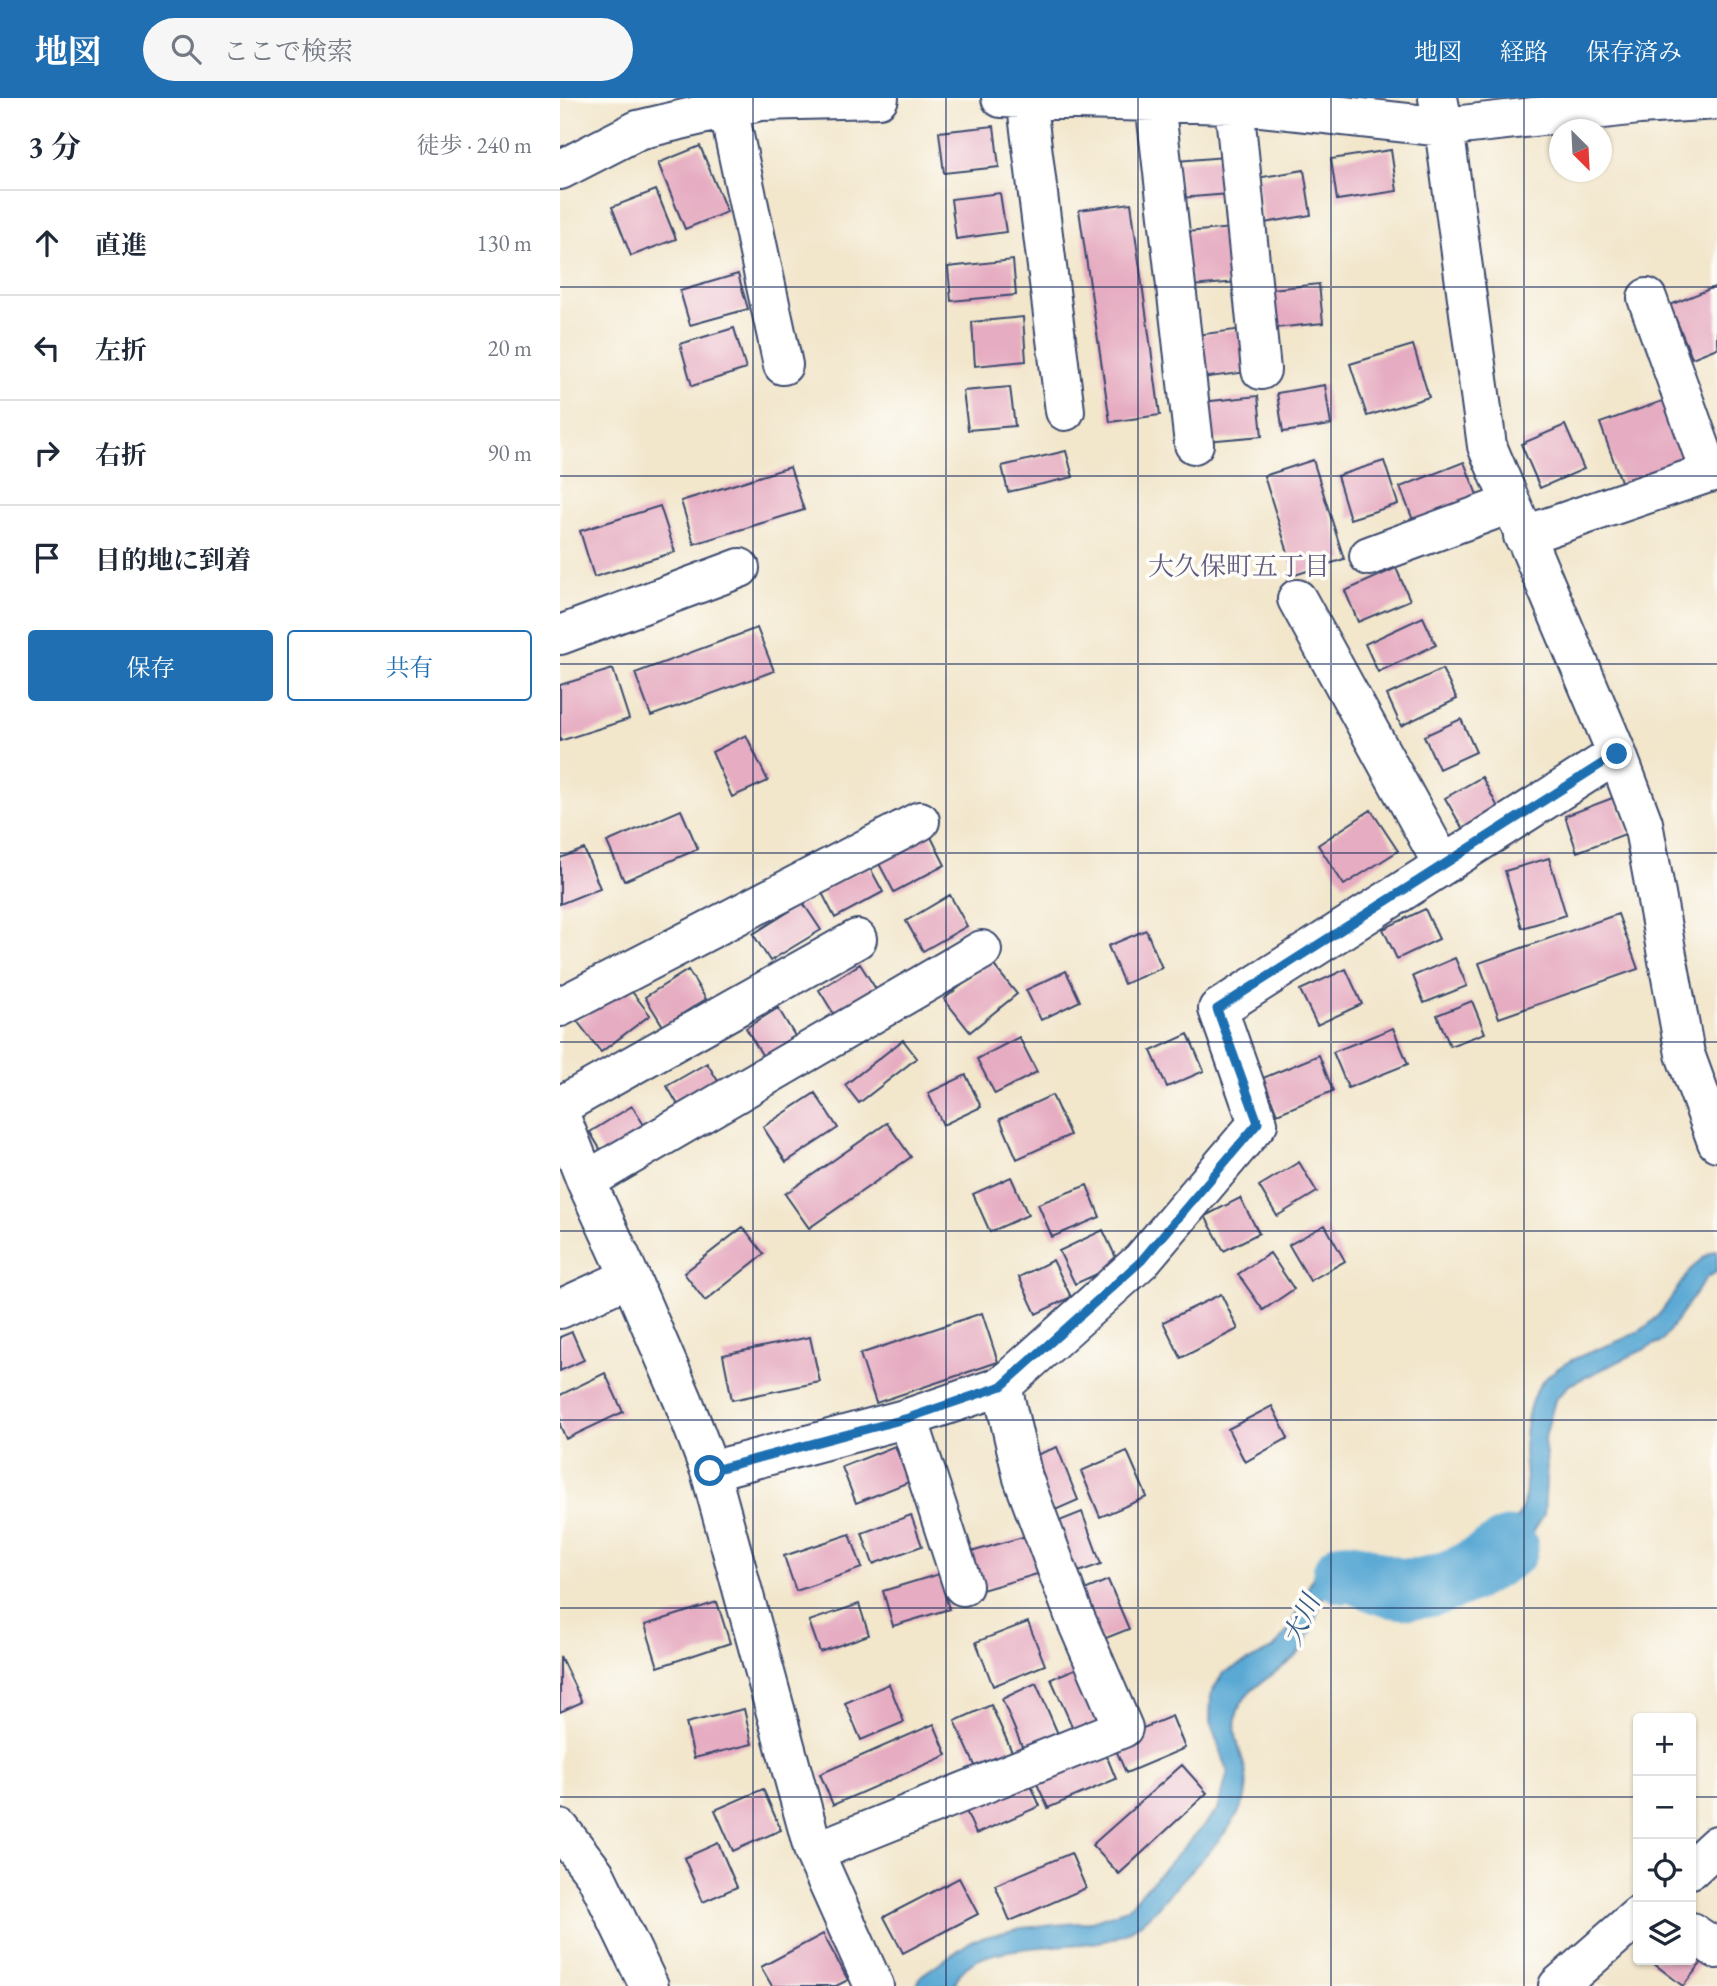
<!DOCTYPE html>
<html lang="ja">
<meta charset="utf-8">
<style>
body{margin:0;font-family:"EB Garamond","Noto Serif JP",serif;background:#f6f6f7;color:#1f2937}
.controls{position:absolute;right:21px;bottom:21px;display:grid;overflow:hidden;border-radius:7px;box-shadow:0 2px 5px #0004}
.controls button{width:63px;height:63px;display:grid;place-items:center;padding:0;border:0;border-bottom:2px solid #e0e1e3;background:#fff;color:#1f2937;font:35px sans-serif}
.compass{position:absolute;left:989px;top:21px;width:63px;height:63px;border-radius:50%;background:#fff;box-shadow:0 2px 5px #0004;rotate:156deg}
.stop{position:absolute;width:21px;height:21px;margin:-16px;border:5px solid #1f6fb2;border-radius:50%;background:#fff}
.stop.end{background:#1f6fb2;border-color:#fff;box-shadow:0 2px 7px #0008}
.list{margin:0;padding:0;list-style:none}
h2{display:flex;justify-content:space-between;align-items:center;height:91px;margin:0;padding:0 28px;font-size:30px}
h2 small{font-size:23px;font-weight:400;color:#747a83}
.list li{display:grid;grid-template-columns:46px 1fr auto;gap:21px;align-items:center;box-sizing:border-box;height:105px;padding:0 28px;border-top:2px solid #e0e1e3}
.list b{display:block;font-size:26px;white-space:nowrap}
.list em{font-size:23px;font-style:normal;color:#747a83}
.actions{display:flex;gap:14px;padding:21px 28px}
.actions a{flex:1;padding:16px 0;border:2px solid #1f6fb2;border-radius:7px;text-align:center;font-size:24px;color:#1f6fb2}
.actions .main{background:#1f6fb2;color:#fff}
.icon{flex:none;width:38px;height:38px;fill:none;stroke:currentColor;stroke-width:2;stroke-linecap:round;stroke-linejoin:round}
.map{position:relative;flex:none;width:1157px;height:1888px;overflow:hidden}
header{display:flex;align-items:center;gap:42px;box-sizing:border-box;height:98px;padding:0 35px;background:#1f6fb2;color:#fff}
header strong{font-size:33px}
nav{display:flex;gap:38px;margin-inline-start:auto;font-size:24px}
.search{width:490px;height:63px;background:#f6f6f7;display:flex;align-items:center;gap:18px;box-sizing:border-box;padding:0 24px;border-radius:38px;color:#747a83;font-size:26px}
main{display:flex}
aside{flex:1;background:#fff}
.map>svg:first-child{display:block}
.water{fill:#5aa9d4;stroke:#3a6c99;stroke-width:2}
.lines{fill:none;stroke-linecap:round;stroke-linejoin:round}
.river{stroke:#5aa9d4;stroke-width:61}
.building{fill:#e6acc1}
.minor-casing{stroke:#3b4a6e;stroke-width:42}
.minor{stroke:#fff;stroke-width:38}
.route{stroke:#1f6fb2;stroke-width:9}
.grid{fill:none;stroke:#1b2f5e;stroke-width:2;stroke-opacity:0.55}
.labels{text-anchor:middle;stroke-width:7;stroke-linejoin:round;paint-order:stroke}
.neighbourhood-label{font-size:26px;fill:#625b81;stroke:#fdfcf7}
.water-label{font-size:26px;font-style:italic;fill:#315a87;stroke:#fdfcf7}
</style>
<header>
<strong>地図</strong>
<div class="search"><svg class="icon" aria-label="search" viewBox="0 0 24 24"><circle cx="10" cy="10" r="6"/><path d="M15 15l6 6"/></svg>ここで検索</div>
<nav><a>地図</a><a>経路</a><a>保存済み</a></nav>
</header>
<main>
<aside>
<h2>3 分<small>徒歩 · 240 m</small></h2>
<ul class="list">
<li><svg class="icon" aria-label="ahead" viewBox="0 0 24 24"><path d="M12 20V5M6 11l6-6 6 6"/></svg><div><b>直進</b></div><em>130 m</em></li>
<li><svg class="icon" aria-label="left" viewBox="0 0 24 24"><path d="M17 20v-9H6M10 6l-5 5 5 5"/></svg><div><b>左折</b></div><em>20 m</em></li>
<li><svg class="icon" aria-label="right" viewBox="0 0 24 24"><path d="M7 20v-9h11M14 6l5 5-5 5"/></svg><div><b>右折</b></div><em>90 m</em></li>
<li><svg class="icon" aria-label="arrive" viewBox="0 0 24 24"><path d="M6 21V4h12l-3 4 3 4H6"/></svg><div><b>目的地に到着</b></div></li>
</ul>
<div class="actions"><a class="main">保存</a><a>共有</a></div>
</aside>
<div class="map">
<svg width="1157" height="1888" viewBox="0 0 1157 1888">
<rect width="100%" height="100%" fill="#fdfcf7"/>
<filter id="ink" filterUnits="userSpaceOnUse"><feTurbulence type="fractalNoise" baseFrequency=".0143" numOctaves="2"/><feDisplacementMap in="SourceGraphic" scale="14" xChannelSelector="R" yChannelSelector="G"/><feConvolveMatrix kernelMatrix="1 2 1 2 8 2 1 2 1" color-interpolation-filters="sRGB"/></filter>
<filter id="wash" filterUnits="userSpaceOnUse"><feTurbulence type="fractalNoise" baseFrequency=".00686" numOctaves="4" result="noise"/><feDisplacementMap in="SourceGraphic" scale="28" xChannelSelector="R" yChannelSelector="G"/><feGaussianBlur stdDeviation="1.57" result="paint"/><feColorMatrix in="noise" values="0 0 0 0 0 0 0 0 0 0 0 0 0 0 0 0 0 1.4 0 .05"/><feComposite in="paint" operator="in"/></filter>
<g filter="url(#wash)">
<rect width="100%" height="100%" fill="#f2e6cb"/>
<path class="water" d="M1157 1152V1174L1147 1179 1102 1243 1009 1287 995 1302 984 1343 987 1365 984 1417 970 1438 945 1462 878 1495 869 1474C906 1458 957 1444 965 1399 968 1384 964 1366 964 1351 965 1332 967 1310 976 1293 997 1257 1048 1252 1081 1232 1114 1212 1120 1167 1157 1152Z
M777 1460 803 1463 861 1480 867 1499 841 1498 780 1478C756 1496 759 1525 744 1548 727 1575 682 1585 676 1620 671 1651 697 1673 682 1708 670 1735 625 1778 604 1802 588 1820 577 1831 554 1840 515 1855 408 1837 394 1888H356L362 1877 413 1842 461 1830 529 1824 567 1811 658 1712 668 1673 650 1624 651 1596 663 1575 713 1551 729 1531 756 1472Z"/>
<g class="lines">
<path class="river" d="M783 1475C799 1473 809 1482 824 1487 866 1501 914 1474 948 1450"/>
</g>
<g id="blocks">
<path class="building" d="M434 28 439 69 384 75 379 34Z
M140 48 167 114 125 131 98 65Z
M831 52 837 93 777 102 771 61Z
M665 59 669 96 620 100 617 63Z
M744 72 751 117 704 125 697 80Z
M96 92 116 141 71 158 52 109Z
M440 95 446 134 396 141 391 101Z
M571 105 600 317 550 324 519 112Z
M673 130 678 184 631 188 626 134Z
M453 162 456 197 391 203 388 169Z
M178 176 188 211 130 227 120 193Z
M759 186 763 225 715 230 712 191Z
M1157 188V250L1132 260 1110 207Z
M463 219 466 263 415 268 412 224Z
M174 230 186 271 132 288 120 246Z
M683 231 688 274 642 280 636 237Z
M853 247 869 299 807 318 790 266Z
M765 287 771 327 723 334 717 295Z
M450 289 455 328 408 332 403 293Z
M698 298 702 338 646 343 642 304Z
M1108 301 1129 362 1062 386 1040 325Z
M1005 327 1024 371 980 390 961 346Z
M506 353 513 379 448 394 442 368Z
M753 362 784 461 735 477 704 378Z
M824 363 838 406 790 421 777 378Z
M904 364 919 402 855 427 840 389Z
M230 369 244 412 134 446 121 403Z
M100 408 115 454 34 479 20 433Z
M836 470 850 502 798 524 785 493Z
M863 519 876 547 818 574 805 546Z
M197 530 214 573 91 618 75 575Z
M53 571 69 621 0 643V587Z
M882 571 897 601 841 628 827 597Z
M901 621 916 654 879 671 864 638Z
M186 637 208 683 172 699 152 654Z
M922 679 941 715 905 735 885 700Z
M1055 699 1068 735 1017 754 1005 718Z
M121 712 138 751 64 783 47 744Z
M811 712 838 753 784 787 758 747Z
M369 735 385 767 334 794 317 762Z
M24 751 40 790 0 806V760Z
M989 760 1006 817 962 830 945 773Z
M309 768 323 794 275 820 261 793Z
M390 797 407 828 363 853 346 823Z
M243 805 261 832 210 863 193 836Z
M865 811 879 841 837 861 823 831Z
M1058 816 1078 871 939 920 919 865Z
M586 832 602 870 564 886 548 848Z
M895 860 907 888 864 905 853 878Z
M431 864 457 896 410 934 384 901Z
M300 866 319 896 277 921 259 892Z
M786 871 802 906 757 927 740 892Z
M128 872 146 901 103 928 85 899Z
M506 873 520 903 481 922 466 892Z
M66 886 90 917 41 954 17 923Z
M912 903 925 935 890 948 877 917Z
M218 910 238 943 205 962 186 930Z
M833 930 848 966 788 990 773 954Z
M628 936 644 973 607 989 591 953Z
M459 939 477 974 435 996 417 961Z
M343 942 357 960 299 1005 285 987Z
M759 957 773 993 717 1016 703 980Z
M147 965 164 993 124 1017 107 988Z
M406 977 421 1009 383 1027 368 995Z
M255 995 278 1030 226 1064 203 1029Z
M492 997 510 1037 457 1061 440 1021Z
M72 1008 89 1035 46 1061 30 1034Z
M327 1025 351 1059 249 1130 225 1096Z
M739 1064 757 1094 717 1118 699 1088Z
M451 1079 468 1117 430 1134 413 1096Z
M527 1087 540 1119 492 1139 478 1106Z
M680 1100 699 1135 664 1153 645 1118Z
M765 1127 785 1163 750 1183 729 1147Z
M183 1129 204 1156 145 1203 124 1175Z
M543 1132 559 1166 515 1186 499 1153Z
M710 1155 734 1191 703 1212 678 1176Z
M493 1162 511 1199 476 1216 459 1179Z
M661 1196 678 1231 621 1260 603 1224Z
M422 1215 438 1264 316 1305 300 1256Z
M12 1234 24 1262 0 1273V1239Z
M250 1239 260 1284 172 1302 163 1257Z
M45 1275 63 1314 6 1341 0 1327V1297Z
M712 1308 728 1340 685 1364 668 1331Z
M335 1348 349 1384 296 1405 282 1369Z
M497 1349 518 1402 493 1413 471 1359Z
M567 1353 587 1399 540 1419 521 1373Z
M522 1414 541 1466 516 1475 497 1424Z
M351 1417 362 1448 313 1466 302 1435Z
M290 1436 302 1470 236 1493 224 1458Z
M473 1436 484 1474 422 1492 411 1454Z
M379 1476 389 1511 333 1528 323 1493Z
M548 1482 569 1531 541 1542 520 1494Z
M157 1504 170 1545 98 1569 85 1527Z
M299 1506 309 1537 260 1554 249 1523Z
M468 1524 485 1567 433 1588 416 1544Z
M0 1558 22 1604 0 1614Z
M524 1567 547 1621 515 1635 491 1581Z
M476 1585 498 1636 463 1651 442 1601Z
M329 1586 344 1624 301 1642 285 1605Z
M431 1607 452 1654 416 1670 395 1623Z
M184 1611 192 1646 134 1660 126 1625Z
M612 1618 625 1650 566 1675 552 1643Z
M374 1626 387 1657 273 1707 260 1676Z
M542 1647 556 1681 488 1710 473 1677Z
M622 1667 647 1695 559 1776 532 1747Z
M467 1678 480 1708 416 1736 403 1706Z
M203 1691 221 1732 173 1753 155 1712Z
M158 1745 177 1789 143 1804 124 1760Z
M511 1755 526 1790 450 1823 435 1787Z
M399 1780 418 1816 343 1855 324 1819Z
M263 1836 288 1882 276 1888H212L201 1869Z
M1131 1845 1147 1858 1123 1888 1089 1862H1131Z"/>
</g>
</g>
<g filter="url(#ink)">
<use href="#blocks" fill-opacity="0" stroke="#3b4a6e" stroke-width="2"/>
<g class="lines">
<defs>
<path id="minor" d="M441 0 674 6 884 29 1079 7 1157 2
M466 0 505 313
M878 0 884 29 927 348 1057 656 1083 725 1125 956 1157 1044
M595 4 634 346
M674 6 701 272
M168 10 223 267
M0 72 78 32 200 3 319 0
M1087 200 1150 375
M963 438 1157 372
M809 458 950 406
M737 501 883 767
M0 537 180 470
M0 909 360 723
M0 1008 297 841
M0 1017 26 1083 70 1179 123 1302 150 1373 254 1754 314 1888
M26 1083 422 852
M0 1211 70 1179
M348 1320 403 1488
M150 1373 348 1320 442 1288 581 1163 698 1025 658 911 1057 656
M0 1731 35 1776 89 1888
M254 1754 563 1630 514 1517 463 1380 442 1288
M1131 1771 1157 1747
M1131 1834 1157 1851
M998 1888 1078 1818"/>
</defs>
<use href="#minor" class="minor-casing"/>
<use href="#minor" class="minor"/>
</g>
</g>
<g class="lines" filter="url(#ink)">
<path class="route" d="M150 1373 348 1320 442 1288 581 1163 698 1025 657 911 1057 656"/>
</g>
<path class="grid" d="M193 0V1888M386 0V1888M578 0V1888M771 0V1888M964 0V1888M0 189H1157M0 378H1157M0 566H1157M0 755H1157M0 944H1157M0 1133H1157M0 1322H1157M0 1510H1157M0 1699H1078M1131 1699H1157"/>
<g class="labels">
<g class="neighbourhood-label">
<text x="679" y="477">大久保町五丁目</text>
</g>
<g class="water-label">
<text transform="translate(741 1522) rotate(-65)" y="9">大川</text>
</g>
</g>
</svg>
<div class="controls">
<button>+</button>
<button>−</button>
<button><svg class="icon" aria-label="locate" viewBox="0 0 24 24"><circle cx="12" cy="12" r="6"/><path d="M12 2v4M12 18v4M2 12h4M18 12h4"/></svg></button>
<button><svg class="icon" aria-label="layers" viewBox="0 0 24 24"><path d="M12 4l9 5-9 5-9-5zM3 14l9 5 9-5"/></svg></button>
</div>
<svg class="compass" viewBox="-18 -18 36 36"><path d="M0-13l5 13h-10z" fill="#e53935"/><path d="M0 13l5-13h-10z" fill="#747a83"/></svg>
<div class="stop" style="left:150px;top:1373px"></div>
<div class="stop end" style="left:1057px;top:656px"></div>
</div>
</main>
